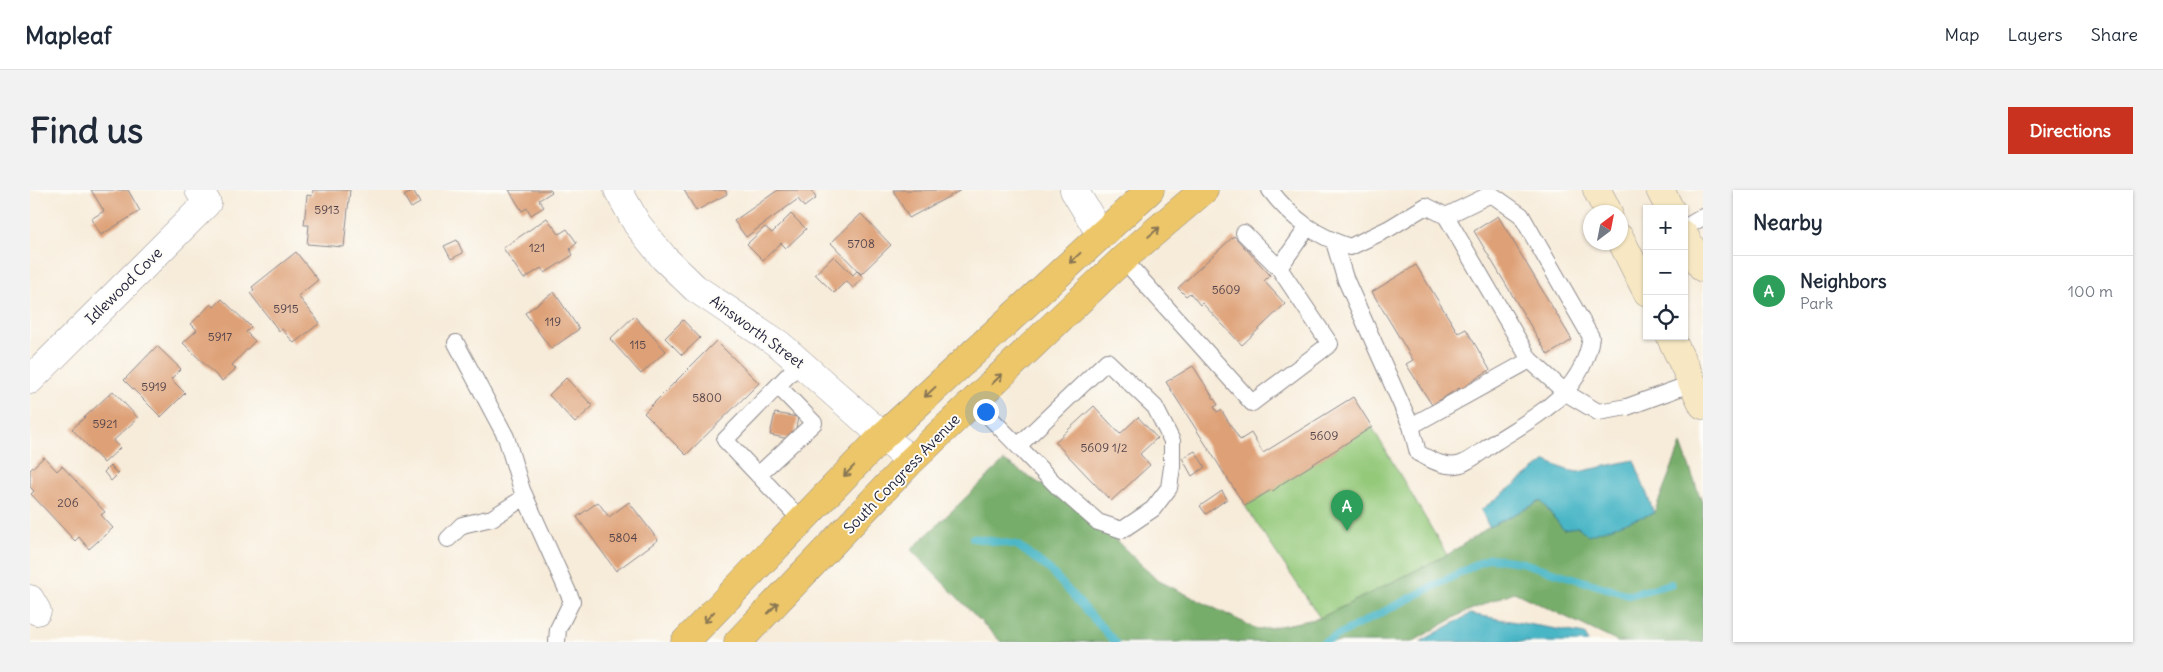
<!DOCTYPE html>
<meta charset="utf-8">
<style>
body{margin:0;font-family:Delius,sans-serif;background:#f2f2f3;color:#1f2937}
.controls{position:absolute;right:15px;top:15px;display:grid;overflow:hidden;border-radius:0px;box-shadow:0 1px 4px #0004}
.controls button{width:45px;height:45px;display:grid;place-items:center;padding:0;border:0;border-bottom:1px solid #e0e1e3;background:#fff;color:#1f2937;font:25px sans-serif}
.compass{position:absolute;left:1553px;top:15px;width:45px;height:45px;border-radius:50%;background:#fff;box-shadow:0 1px 4px #0004;rotate:32deg}
.you{position:absolute;left:955px;top:221px;width:18px;height:18px;margin:-12px;border:4px solid #fff;border-radius:50%;background:#1a73e8;box-shadow:0 0 0 8px #1a73e833}
.badge{display:grid;place-items:center;width:32px;height:32px;border-radius:50%;background:#c8321e;color:#fff;font-size:16px;font-weight:700}
.pin{position:absolute;translate:-50% -41px;filter:drop-shadow(0 1px 2px #0008)}
.pin::after{content:'';position:absolute;top:26px;width:18px;height:15px;background:inherit;clip-path:polygon(0 0,100% 0,50% 100%)}
.list{margin:0;padding:0;list-style:none}
h2{display:flex;justify-content:space-between;align-items:center;height:65px;margin:0;padding:0 20px;font-size:21px}
h2 small{font-size:16px;font-weight:400;color:#747a83}
.list li{display:grid;grid-template-columns:32px 1fr auto;gap:15px;align-items:center;box-sizing:border-box;height:70px;padding:0 20px;border-top:1px solid #e0e1e3}
.list b{display:block;font-size:19px;white-space:nowrap}
.list p{margin:0;font-size:16px;white-space:nowrap;color:#747a83}
.list em{font-size:16px;font-style:normal;color:#747a83}
.icon{flex:none;width:28px;height:28px;fill:none;stroke:currentColor;stroke-width:2;stroke-linecap:round;stroke-linejoin:round}
.map{position:relative;flex:none;width:1673px;height:452px;overflow:hidden;border-radius:0px}
header{display:flex;align-items:center;gap:30px;box-sizing:border-box;height:70px;padding:0 25px;background:#fff;border-bottom:1px solid #e0e1e3}
header strong{font-size:24px}
nav{display:flex;gap:28px;margin-inline-start:auto;font-size:18px}
.intro{display:flex;align-items:center;justify-content:space-between;box-sizing:border-box;height:120px;padding:0 30px}
h1{margin:0;font-size:35px}
.button{padding:12px 22px;border-radius:0px;background:#c8321e;color:#fff;font-size:18px;font-weight:700}
main{display:flex;gap:30px;padding:0 30px}
aside{flex:1;background:#fff;border-radius:0px;box-shadow:0 1px 4px #0004}
.map>svg:first-child{display:block}
.green{fill:#94c97a;stroke:#5b765a}
.forest{fill:#77ad6a;stroke:#4c6852}
.water{fill:#4ab6c6;stroke:#366c80}
.lines{fill:none;stroke-linecap:round;stroke-linejoin:round}
.stream{stroke:#4ab6c6;stroke-width:8}
.building{fill:#dea177}
.service-casing{stroke:#8c878a;stroke-width:18}
.minor-casing{stroke:#8c878a;stroke-width:29}
.secondary-casing{stroke:#8c878a;stroke-width:29}
.primary-casing{stroke:#8c878a;stroke-width:29}
.service{stroke:#fff;stroke-width:16}
.minor{stroke:#fff;stroke-width:28}
.secondary{stroke:#f7e8c3;stroke-width:28}
.primary{stroke:#ecc669;stroke-width:28}
.oneway{stroke:#877452}
.labels{text-anchor:middle;stroke-width:4;stroke-linejoin:round;paint-order:stroke}
.number-label{font-size:12px;fill:#51424a}
.street-label{font-size:15px;fill:#22223b;stroke:#fdfcf7}
</style>
<header>
<strong>Mapleaf</strong>
<nav><a>Map</a><a>Layers</a><a>Share</a></nav>
</header>
<div class="intro"><h1>Find us</h1><a class="button">Directions</a></div>
<main>
<div class="map">
<svg width="1673" height="452" viewBox="0 0 1673 452">
<rect width="100%" height="100%" fill="#fdfcf7"/>
<filter id="ink" filterUnits="userSpaceOnUse"><feTurbulence type="fractalNoise" baseFrequency=".02" numOctaves="2"/><feDisplacementMap in="SourceGraphic" scale="10" xChannelSelector="R" yChannelSelector="G"/><feConvolveMatrix kernelMatrix="1 2 1 2 8 2 1 2 1" color-interpolation-filters="sRGB"/></filter>
<filter id="wash" filterUnits="userSpaceOnUse"><feTurbulence type="fractalNoise" baseFrequency=".0096" numOctaves="4" result="noise"/><feDisplacementMap in="SourceGraphic" scale="20" xChannelSelector="R" yChannelSelector="G"/><feGaussianBlur stdDeviation="1.12" result="paint"/><feColorMatrix in="noise" values="0 0 0 0 0 0 0 0 0 0 0 0 0 0 0 0 0 1.4 0 .05"/><feComposite in="paint" operator="in"/></filter>
<g filter="url(#wash)">
<rect width="100%" height="100%" fill="#f7ecda"/>
<path class="green" d="M1342 237 1417 365 1290 428 1215 316Z"/>
<path class="forest" d="M1651 254 1673 315V452H1588L1484 402 1433 423 1382 452H971L881 360 974 271 1060 325 1127 390 1229 440 1290 428 1417 365 1459 337 1511 311 1533 339 1624 323Z"/>
<path class="water" d="M1604 270 1624 323 1558 345 1548 337 1533 339 1511 311 1459 337 1451 320 1516 271 1537 280 1548 282Z
M1440 424 1555 444 1558 452H1390Z"/>
<g class="lines">
<path class="stream" d="M943 348 987 355 1019 379 1085 452
M1294 452 1459 368 1490 372 1599 405 1641 394"/>
</g>
<g id="blocks">
<path class="building" d="M61 0H98L110 21 71 45 61 29 74 21Z
M283 0H320L314 57 277 54 279 35H274L277 5 282 6Z
M479 0H520L522 2 509 10 514 17 501 25 497 18 492 21Z
M654 0H695L697 4 666 21Z
M748 0H781L786 8 774 17 768 9 716 47 704 31Z
M863 0H931L879 28Z
M383 1 390 13 381 18 374 6Z
M761 24 776 39 756 58 751 53 733 70 717 54 735 37 742 43Z
M831 24 861 55 831 84 801 53Z
M1468 26 1542 150 1518 165 1444 41Z
M517 28 529 44 537 39 547 53 540 59 543 65 515 83 511 78 494 89 473 58Z
M1204 46 1240 85 1234 91 1255 114 1212 155 1172 113 1170 115 1160 103 1156 106 1148 98Z
M427 50 433 63 421 69 414 56Z
M266 62 288 90 268 106 290 133 264 153 252 139 249 141 220 103 224 100 222 97Z
M804 66 823 85 827 81 833 87 823 98 816 91 804 103 785 84Z
M1386 75 1428 143 1436 139 1460 180 1440 192 1441 195 1431 201 1429 198 1402 215 1376 174 1383 170 1342 102Z
M524 102 549 139 521 159 495 123Z
M192 109 221 137 216 142 225 151 202 175 206 179 192 191 153 153 167 140 161 134 181 114 184 117Z
M604 126 636 161 611 184 580 149Z
M653 130 670 148 652 165 635 148Z
M686 151 729 193 656 265 614 223Z
M127 156 151 179 141 189 155 203 131 227 94 190Z
M1163 176 1188 215 1184 217 1187 222 1191 220 1210 250 1221 243 1233 263 1323 207 1342 237 1253 293 1243 301 1241 300 1215 316 1136 192Z
M536 188 563 216 545 233 519 205Z
M83 201 108 228 83 251 90 258 74 273 42 239Z
M1064 216 1090 244 1108 227 1127 248 1110 264 1120 275 1081 311 1025 252Z
M745 223 768 227 764 250 740 245Z
M1165 261 1175 277 1162 286 1152 268Z
M14 267 27 281 32 276 75 322 71 325 83 338 59 359 49 347 45 351 1 304 4 301 0 297V280Z
M80 276 88 284 81 291 74 282Z
M1192 301 1197 309 1176 324 1170 316Z
M568 312 579 327 599 312 628 350 586 381 547 327Z"/>
</g>
</g>
<g filter="url(#ink)">
<use href="#blocks" fill-opacity="0" stroke="#8c878a" stroke-width="1"/>
<g class="lines">
<defs>
<path id="service" d="M1240 0C1262 29 1286 46 1320 57L1358 39 1396 16 1416 26 1500 170 1536 203 1568 222 1597 217 1663 193
M1654 38 1673 27
M1304 52 1315 88 1381 236 1388 263C1401 270 1416 279 1431 274 1441 271 1457 257 1467 251 1509 224 1553 202 1561 147L1491 25 1461 4 1416 26
M1093 69 1222 213 1300 154 1249 78 1214 43
M1249 78 1277 38
M426 153 476 247 492 300 542 411 528 439 527 452
M770 173 695 250 772 331
M944 211 1027 296 1068 332 1092 340 1123 319 1139 298 1142 277V251L1125 217 1077 171 988 256
M1381 236 1500 170
M728 285 784 233 748 196
M418 349 432 335 462 328 495 307"/>
<path id="minor" d="M588 0 607 34 634 68 665 98 750 155 881 271
M1044 0 1071 45
M0 190 177 13 169 0
M0 409 7 421"/>
<path id="secondary" d="M1567 0 1578 22
M1630 0 1640 19
M1654 45 1673 78
M1590 48 1617 102
M1640 146 1673 215"/>
<path id="primary" d="M655 452 853 246 1120 0
M708 452 881 271 1093 69 1174 0"/>
</defs>
<use href="#service" class="service-casing"/>
<use href="#minor" class="minor-casing"/>
<use href="#secondary" class="secondary-casing"/>
<use href="#primary" class="primary-casing"/>
<use href="#service" class="service"/>
<use href="#minor" class="minor"/>
<use href="#secondary" class="secondary"/>
<use href="#primary" class="primary"/>
</g>
<defs><path id="oneway-shaft" d="M-6 0H5M1.5-3L5.5 0L1.5 3" fill="none" stroke-width="1.6" stroke-linecap="round" stroke-linejoin="round" transform="scale(1.25)"/></defs>
<g class="oneway">
<use href="#oneway-shaft" transform="translate(1124 42) rotate(-40)"/>
<use href="#oneway-shaft" transform="translate(1045 68) rotate(137)"/>
<use href="#oneway-shaft" transform="translate(967 189) rotate(-44)"/>
<use href="#oneway-shaft" transform="translate(900 202) rotate(137)"/>
<use href="#oneway-shaft" transform="translate(819 281) rotate(134)"/>
<use href="#oneway-shaft" transform="translate(743 418) rotate(-46)"/>
<use href="#oneway-shaft" transform="translate(679 427) rotate(134)"/>
</g>
</g>
<g class="labels">
<g class="number-label">
<text x="297" y="24">5913</text>
<text x="831" y="58">5708</text>
<text x="507" y="62">121</text>
<text x="1196" y="104">5609</text>
<text x="256" y="123">5915</text>
<text x="523" y="136">119</text>
<text x="190" y="151">5917</text>
<text x="608" y="159">115</text>
<text x="124" y="201">5919</text>
<text x="677" y="212">5800</text>
<text x="75" y="238">5921</text>
<text x="1294" y="250">5609</text>
<text x="1074" y="262">5609 1/2</text>
<text x="38" y="317">206</text>
<text x="593" y="352">5804</text>
</g>
<g class="street-label">
<text transform="translate(94 96) rotate(-45)" y="5">Idlewood Cove</text>
<text transform="translate(727 142) rotate(36)" y="5">Ainsworth Street</text>
<text transform="translate(872 284) rotate(-46)" y="5">South Congress Avenue</text>
</g>
</g>
</svg>
<div class="controls">
<button>+</button>
<button>−</button>
<button><svg class="icon" aria-label="locate" viewBox="0 0 24 24"><circle cx="12" cy="12" r="6"/><path d="M12 2v4M12 18v4M2 12h4M18 12h4"/></svg></button>
</div>
<svg class="compass" viewBox="-18 -18 36 36"><path d="M0-13l5 13h-10z" fill="#e53935"/><path d="M0 13l5-13h-10z" fill="#747a83"/></svg>
<div class="you"></div>
<div class="pin badge" style="left:1317px;top:341px;background:#2e9e5b">A</div>
</div>
<aside>
<h2>Nearby<small></small></h2>
<ul class="list">
<li><span class="badge" style="background:#2e9e5b">A</span><div><b>Neighbors</b><p>Park</p></div><em>100 m</em></li>
</ul>
</aside>
</main>
